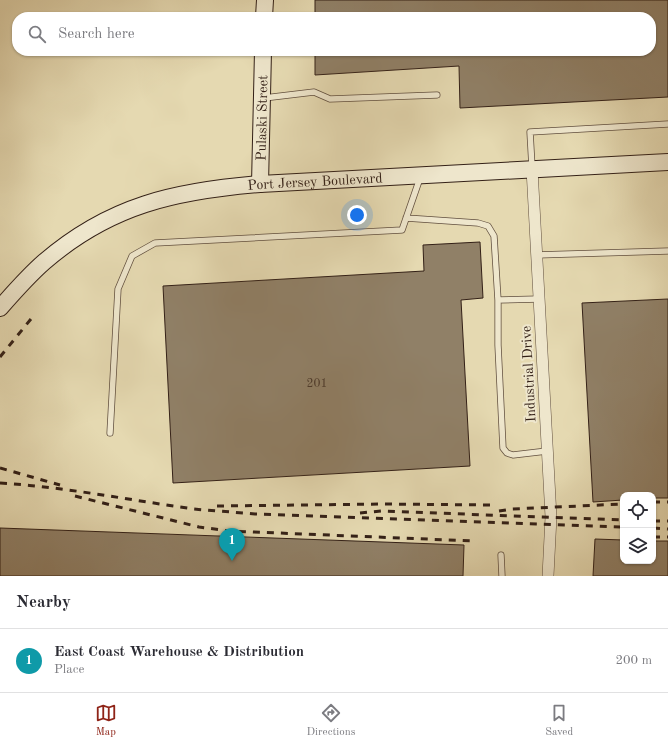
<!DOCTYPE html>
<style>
body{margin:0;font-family:"Old Standard TT",serif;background:#f7f7f7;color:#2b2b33}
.controls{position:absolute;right:12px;bottom:12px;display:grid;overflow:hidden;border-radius:8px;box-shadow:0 1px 3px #0004}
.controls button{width:36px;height:36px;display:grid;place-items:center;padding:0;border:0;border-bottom:1px solid #e1e1e2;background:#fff;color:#2b2b33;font:20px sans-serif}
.you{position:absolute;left:357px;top:215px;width:14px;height:14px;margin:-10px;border:3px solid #fff;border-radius:50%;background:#1a73e8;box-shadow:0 0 0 6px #1a73e833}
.badge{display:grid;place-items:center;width:26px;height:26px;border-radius:50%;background:#8f2418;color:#fff;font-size:13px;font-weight:700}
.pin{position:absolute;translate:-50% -33px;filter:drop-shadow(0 1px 2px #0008)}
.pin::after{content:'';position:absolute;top:21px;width:14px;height:12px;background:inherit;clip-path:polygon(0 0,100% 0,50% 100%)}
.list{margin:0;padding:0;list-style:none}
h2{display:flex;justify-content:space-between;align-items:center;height:52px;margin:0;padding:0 16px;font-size:17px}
h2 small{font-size:13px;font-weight:400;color:#7c7c81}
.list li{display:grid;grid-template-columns:26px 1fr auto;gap:12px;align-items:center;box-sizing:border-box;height:64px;padding:0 16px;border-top:1px solid #e1e1e2}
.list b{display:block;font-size:15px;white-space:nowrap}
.list p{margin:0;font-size:13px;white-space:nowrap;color:#7c7c81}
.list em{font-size:13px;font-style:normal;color:#7c7c81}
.icon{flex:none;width:22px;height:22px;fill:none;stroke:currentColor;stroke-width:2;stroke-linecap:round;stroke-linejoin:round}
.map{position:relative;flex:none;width:668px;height:576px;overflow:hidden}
.search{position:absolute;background:#fff;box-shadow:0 1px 3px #0004;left:12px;right:12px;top:12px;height:44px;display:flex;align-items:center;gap:10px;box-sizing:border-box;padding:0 14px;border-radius:16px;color:#7c7c81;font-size:15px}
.sheet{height:116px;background:#fff}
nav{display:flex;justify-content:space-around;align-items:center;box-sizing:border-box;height:56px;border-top:1px solid #e1e1e2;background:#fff;font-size:11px;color:#7c7c81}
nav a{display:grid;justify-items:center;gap:2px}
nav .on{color:#8f2418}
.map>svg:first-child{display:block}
.building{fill:#908067;stroke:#332017}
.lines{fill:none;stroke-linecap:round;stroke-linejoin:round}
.lane-casing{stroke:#604e3e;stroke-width:7}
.street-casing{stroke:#604e3e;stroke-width:12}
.secondary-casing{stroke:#332017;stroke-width:18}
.lane{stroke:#eee6cc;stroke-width:5.5}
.street{stroke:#eee6cc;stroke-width:11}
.secondary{stroke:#eee6cc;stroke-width:16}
.rail{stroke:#332017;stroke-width:3;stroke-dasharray:7 7;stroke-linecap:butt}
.labels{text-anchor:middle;stroke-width:4;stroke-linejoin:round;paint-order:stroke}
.number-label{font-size:12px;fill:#4a382b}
.street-label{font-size:14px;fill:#332017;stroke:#eee6cc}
</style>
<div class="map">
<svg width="668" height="576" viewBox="0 0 668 576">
<rect width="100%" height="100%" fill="#e5d9b1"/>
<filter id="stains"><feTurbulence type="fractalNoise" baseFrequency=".005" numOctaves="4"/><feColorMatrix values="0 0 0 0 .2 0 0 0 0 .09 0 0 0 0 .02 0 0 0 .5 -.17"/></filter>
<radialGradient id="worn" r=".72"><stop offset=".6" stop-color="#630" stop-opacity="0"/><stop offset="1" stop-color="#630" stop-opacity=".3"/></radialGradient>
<path class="building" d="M315 0H668V97L460 108 459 66 315 75V51H651V17H315Z
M480 242 483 298 461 300 470 466 173 483 163 286 424 271 423 245Z
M668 299V498H653V495H623V500L593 502 582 303Z
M0 528 464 545 463 576H0Z
M595 539 623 540V561H653V541H668V576H593Z"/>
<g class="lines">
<defs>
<path id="lane" d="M264 98 314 92 330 99 437 95
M532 167 530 132 668 124
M406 218 478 223 488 226 494 236 498 300V345L503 448 507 453 513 455 547 451
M536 255 668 251
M498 300 539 299
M110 433 118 289 132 256 155 243 402 230 420 178
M501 555 502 576"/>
<path id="street" d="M532 169 551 517 548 576"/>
<g id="secondary">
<path d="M264 17 265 0"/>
<path id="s1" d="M260 184 263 51"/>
<path id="s2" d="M0 308C14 292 28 276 44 262 110 205 175 191 260 184L668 162"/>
</g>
</defs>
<use href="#lane" class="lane-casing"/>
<use href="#street" class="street-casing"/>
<use href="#secondary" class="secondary-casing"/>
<use href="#lane" class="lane"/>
<use href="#street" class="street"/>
<use href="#secondary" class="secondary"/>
<path class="rail" d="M0 357 35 314
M0 468 60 485
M0 483C65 487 129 500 194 509 214 511 234 512 255 514L623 527
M75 496 199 527 229 531 474 541
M653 502H668
M217 506 384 504 495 505
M499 511 512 509 623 504
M360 513 381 511 623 520
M653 521H668
M653 528 668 529
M653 537H668"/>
</g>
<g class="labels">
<g class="number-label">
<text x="317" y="387">201</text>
</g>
<g class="street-label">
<text dy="5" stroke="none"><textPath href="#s1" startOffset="66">Pulaski Street</textPath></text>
<text dy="5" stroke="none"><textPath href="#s2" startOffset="353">Port Jersey Boulevard</textPath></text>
<text transform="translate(528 374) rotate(-93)" y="5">Industrial Drive</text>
</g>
</g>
<rect width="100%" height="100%" filter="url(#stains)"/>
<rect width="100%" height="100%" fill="url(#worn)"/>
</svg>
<div class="controls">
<button><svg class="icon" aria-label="locate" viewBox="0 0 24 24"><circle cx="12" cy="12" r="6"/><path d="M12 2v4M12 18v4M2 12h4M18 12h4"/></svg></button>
<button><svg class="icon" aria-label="layers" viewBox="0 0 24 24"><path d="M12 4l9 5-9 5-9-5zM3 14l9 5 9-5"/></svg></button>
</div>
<div class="you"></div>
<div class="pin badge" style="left:232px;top:561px;background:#0f9aa8">1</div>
<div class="search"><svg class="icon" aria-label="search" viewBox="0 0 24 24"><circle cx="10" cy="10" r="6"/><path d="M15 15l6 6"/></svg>Search here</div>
</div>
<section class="sheet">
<h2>Nearby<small></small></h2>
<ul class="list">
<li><span class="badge" style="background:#0f9aa8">1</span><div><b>East Coast Warehouse &amp; Distribution</b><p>Place</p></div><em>200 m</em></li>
</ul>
</section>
<nav>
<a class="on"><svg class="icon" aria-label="map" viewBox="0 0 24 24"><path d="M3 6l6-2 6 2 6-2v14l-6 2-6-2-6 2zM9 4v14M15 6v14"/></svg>Map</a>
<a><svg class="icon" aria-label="directions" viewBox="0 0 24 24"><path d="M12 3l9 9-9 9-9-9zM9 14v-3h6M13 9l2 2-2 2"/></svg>Directions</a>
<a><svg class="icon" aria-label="saved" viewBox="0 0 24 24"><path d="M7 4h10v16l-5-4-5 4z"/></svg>Saved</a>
</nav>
